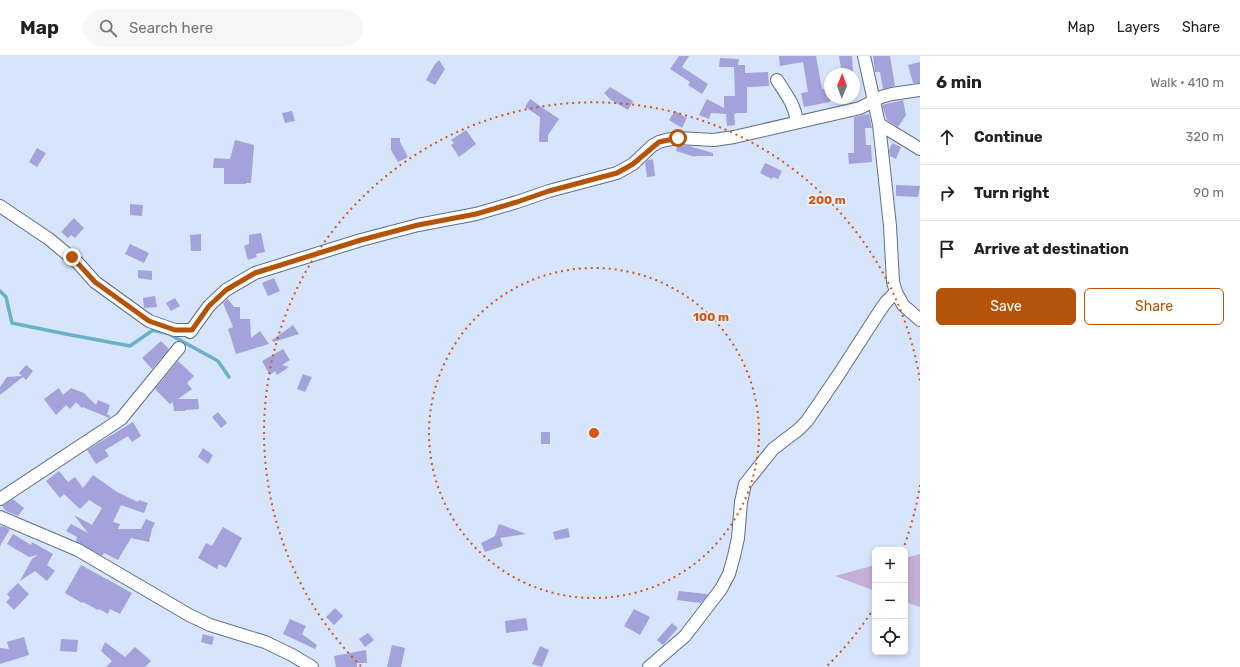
<!DOCTYPE html>
<meta charset="utf-8">
<style>
body{margin:0;font-family:Rubik,sans-serif;background:#f6f6f6;color:#202124}
.controls{position:absolute;right:12px;bottom:12px;display:grid;overflow:hidden;border-radius:6px;box-shadow:0 2px 6px #0003}
.controls button{width:36px;height:36px;display:grid;place-items:center;padding:0;border:0;border-bottom:1px solid #e0e0e0;background:#fff;color:#202124;font:20px sans-serif}
.compass{position:absolute;left:824px;top:12px;width:36px;height:36px;border-radius:50%;background:#fff;box-shadow:0 2px 6px #0003;rotate:1deg}
.stop{position:absolute;width:12px;height:12px;margin:-9px;border:3px solid #b45309;border-radius:50%;background:#fff}
.stop.end{background:#b45309;border-color:#fff;box-shadow:0 1px 4px #0008}
.list{margin:0;padding:0;list-style:none}
h2{display:flex;justify-content:space-between;align-items:center;height:52px;margin:0;padding:0 16px;font-size:17px}
h2 small{font-size:13px;font-weight:400;color:#757577}
.list li{display:grid;grid-template-columns:26px 1fr auto;gap:12px;align-items:center;box-sizing:border-box;height:56px;padding:0 16px;border-top:1px solid #e0e0e0}
.list b{display:block;font-size:15px;white-space:nowrap}
.list em{font-size:13px;font-style:normal;color:#757577}
.actions{display:flex;gap:8px;padding:12px 16px}
.actions a{flex:1;padding:9px 0;border:1px solid #b45309;border-radius:6px;text-align:center;font-size:14px;color:#b45309}
.actions .main{background:#b45309;color:#fff}
.icon{flex:none;width:22px;height:22px;fill:none;stroke:currentColor;stroke-width:2;stroke-linecap:round;stroke-linejoin:round}
.map{position:relative;flex:none;width:920px;height:611px;overflow:hidden}
header{display:flex;align-items:center;gap:24px;box-sizing:border-box;height:56px;padding:0 20px;background:#fff;border-bottom:1px solid #e0e0e0}
header strong{font-size:19px}
nav{display:flex;gap:22px;margin-inline-start:auto;font-size:14px}
.search{width:280px;height:36px;background:#f6f6f6;display:flex;align-items:center;gap:10px;box-sizing:border-box;padding:0 14px;border-radius:22px;color:#757577;font-size:15px}
main{display:flex}
aside{flex:1;background:#fff}
.map>svg:first-child{display:block}
.green{fill:#c4afd8}
.lines{fill:none;stroke-linecap:round;stroke-linejoin:round}
.stream{stroke:#67b3c5;stroke-width:3.5}
.building{fill:#a3a2da}
.minor-casing{stroke:#5f6e88;stroke-width:14}
.minor{stroke:#fff;stroke-width:12}
.route{stroke:#b45309;stroke-width:5}
.ring{fill:none;stroke:#d55511;stroke-width:2;stroke-dasharray:2 4}
.centre{fill:#d55511;stroke:#eaf1fd;stroke-width:2}
.ring-label{font-size:12px;text-anchor:middle;font-weight:bold;fill:#d55511;stroke:#eaf1fd;stroke-width:3.5;stroke-linejoin:round;paint-order:stroke}
</style>
<header>
<strong>Map</strong>
<div class="search"><svg class="icon" aria-label="search" viewBox="0 0 24 24"><circle cx="10" cy="10" r="6"/><path d="M15 15l6 6"/></svg>Search here</div>
<nav><a>Map</a><a>Layers</a><a>Share</a></nav>
</header>
<main>
<div class="map">
<svg width="920" height="611" viewBox="0 0 920 611">
<rect width="100%" height="100%" fill="#d6e4fc"/>
<path class="green" d="M920 498V551L905 546V502Z
M875 509V535L835 520Z"/>
<g class="lines">
<path class="stream" d="M0 235 6 241 12 267 66 278 130 290 153 274 169 278 218 305 229 321"/>
</g>
<path class="building" d="M679 0H689L682 11 708 28 702 38 688 29 690 26 670 13Z
M779 0H816L822 33 830 31V46L804 51 801 37 808 36 803 6 780 10Z
M839 0H852L853 18H842Z
M873 0H890L895 30 883 33 880 16H875Z
M720 2 739 3 738 9H745V17L768 16 769 30 747 31V57H735L737 58H734L735 69 727 70 726 58 711 57 709 63 699 59 707 43 724 52V40H735L734 11H719Z
M439 4 445 13 435 29 426 24 435 8Z
M920 6V27H913L908 9Z
M610 31 633 45 628 54 611 44 604 37Z
M530 43 559 63 548 79V86H539L540 61 525 51Z
M903 44 906 59 898 71 887 64 882 49Z
M292 55 295 65 285 67 282 57Z
M675 55 687 62 682 72 669 64Z
M869 58 872 72H865L866 89H871L872 106 849 108 848 97H854V61Z
M466 74 476 88 459 101 451 89 454 87 451 84Z
M391 82H400V86L408 101 398 106 391 94Z
M235 84 254 89 251 127H246V128H224V112H213L214 102 230 103Z
M892 87 901 91 896 103 890 100 889 95Z
M677 90H689L713 97V100H695V101L676 95Z
M37 92 46 97 37 111 29 106Z
M653 103 655 120 647 121 645 107 648 104Z
M765 107 782 115 778 123 773 121 772 123 760 117Z
M896 129 920 130 918 141 896 140Z
M130 148 143 149 142 160 130 159Z
M74 162 84 172 75 182 71 179 68 182 61 176Z
M261 177 265 196 256 198 257 201 248 204 244 190 249 188V179Z
M201 178V195H191L190 179Z
M130 188 149 197 144 207 125 198Z
M138 214 152 215V224L138 222Z
M274 222 280 235 268 240 262 227Z
M155 240 157 251 144 252 143 242Z
M175 242 180 250 171 255 166 247Z
M228 243 234 251H240V263H250L251 282 260 275 269 288 236 298 228 273 233 271 223 247Z
M293 269 299 278 273 286 272 284Z
M161 285 169 293 152 313 142 302Z
M283 293 290 304 282 309 289 311 277 319 275 315 270 319 262 305Z
M178 305 194 320 187 327 192 333 178 343H198L199 353 185 354V355H174L173 346 170 348 155 333Z
M26 309 33 315 26 324 23 321 0 339V331L7 321 22 320 19 317Z
M303 318 312 321 305 336 297 333Z
M59 332 63 339 71 332 84 337 96 349 98 344 110 349 107 358 110 360 109 362 83 351 82 352 76 346 70 353 66 349 56 359 44 343Z
M218 356 227 367 221 372 212 361Z
M133 366 141 380 132 386 128 380 105 394 109 400 96 408 87 394Z
M541 376H550V388H541Z
M203 392 213 399 208 408 198 401Z
M59 415 68 426 75 421 83 432 93 419 117 436 138 446 139 444 148 447 144 457 121 449 113 466 120 468 118 473H141L146 463 155 467 152 473 149 486 131 482 118 504 104 497 102 500 76 485 77 481 66 475 71 468 88 477 74 459 92 469 102 452 89 444 80 453 64 438 60 442 46 425Z
M13 443 24 452 18 460 6 455 2 450Z
M499 468 526 478 500 482 503 490 485 496 481 487 495 480Z
M1 470 10 473 0 490V471Z
M223 471 242 482 226 512 219 508 217 513 198 502 206 487 212 490Z
M568 472 570 481 555 484 553 476Z
M13 478 31 489 32 486 53 498 47 509 55 515 47 525 35 515 20 525 32 503 38 499 29 501 7 488Z
M81 509 132 537 120 558 110 553 108 558 99 553 98 554 83 546 82 547 65 537Z
M18 527 29 538 14 554 6 546 10 542 7 538Z
M679 535 707 538V540L701 547 677 544Z
M335 552 343 560 334 569 326 561Z
M634 553 650 561 640 579 624 570Z
M526 562 528 574 506 577 505 565Z
M290 563 306 570 302 578 317 589 315 593 283 578Z
M672 567 678 572 663 589 657 584Z
M368 577 374 584 365 591 359 583Z
M203 578 214 581 212 589 201 586Z
M24 581 29 599 0 608V592L9 593 7 586Z
M61 583 78 584 77 596 60 595Z
M105 586 125 601 135 591 151 605 145 611H106L112 605 101 595Z
M392 589 405 592 401 611H387Z
M540 590 549 594 542 611 532 608Z
M366 594 367 607H357V611H336L334 600Z"/>
<g class="lines">
<defs>
<path id="minor" d="M864 0 879 68 920 93
M777 24C786 38 795 49 797 66
M879 68 890 170 893 226 896 236 903 249 920 264
M0 150 49 183 78 207 95 226 149 265 175 274H192
M190 276 209 250 226 234 255 217 361 184 418 169 476 158 517 146 549 135 617 117 633 108 652 90 659 86 666 84 678 82 714 84 734 81 860 52 881 41 892 38 920 34
M0 443 121 363 179 292
M0 461 78 494 189 559 210 569 265 586 292 599 312 611
M649 611 685 580 721 533 729 518 734 500 738 482 741 446 745 428 773 393 798 374 807 365 839 318 879 256 886 246 896 236"/>
</defs>
<use href="#minor" class="minor-casing"/>
<use href="#minor" class="minor"/>
</g>
<g class="lines">
<path class="route" d="M72 201 95 226 149 265 175 274H192L209 250 226 234 255 217 361 184 418 169 476 158 517 146 549 135 617 117 633 108 659 86 678 82"/>
</g>
<g class="ring">
<circle cx="594" cy="377" r="165"/>
<path d="M920 429A330 330 0 0 1 903 493M874 552A330 330 0 0 1 827 610M361 610A330 330 0 1 1 920 325"/>
</g>
<circle cx="594" cy="377" r="6" class="centre"/>
<g class="ring-label">
<text x="827" y="148">200 m</text>
<text x="711" y="265">100 m</text>
</g>
</svg>
<div class="controls">
<button>+</button>
<button>−</button>
<button><svg class="icon" aria-label="locate" viewBox="0 0 24 24"><circle cx="12" cy="12" r="6"/><path d="M12 2v4M12 18v4M2 12h4M18 12h4"/></svg></button>
</div>
<svg class="compass" viewBox="-18 -18 36 36"><path d="M0-13l5 13h-10z" fill="#e53935"/><path d="M0 13l5-13h-10z" fill="#757577"/></svg>
<div class="stop" style="left:678px;top:82px"></div>
<div class="stop end" style="left:72px;top:201px"></div>
</div>
<aside>
<h2>6 min<small>Walk · 410 m</small></h2>
<ul class="list">
<li><svg class="icon" aria-label="ahead" viewBox="0 0 24 24"><path d="M12 20V5M6 11l6-6 6 6"/></svg><div><b>Continue</b></div><em>320 m</em></li>
<li><svg class="icon" aria-label="right" viewBox="0 0 24 24"><path d="M7 20v-9h11M14 6l5 5-5 5"/></svg><div><b>Turn right</b></div><em>90 m</em></li>
<li><svg class="icon" aria-label="arrive" viewBox="0 0 24 24"><path d="M6 21V4h12l-3 4 3 4H6"/></svg><div><b>Arrive at destination</b></div></li>
</ul>
<div class="actions"><a class="main">Save</a><a>Share</a></div>
</aside>
</main>
